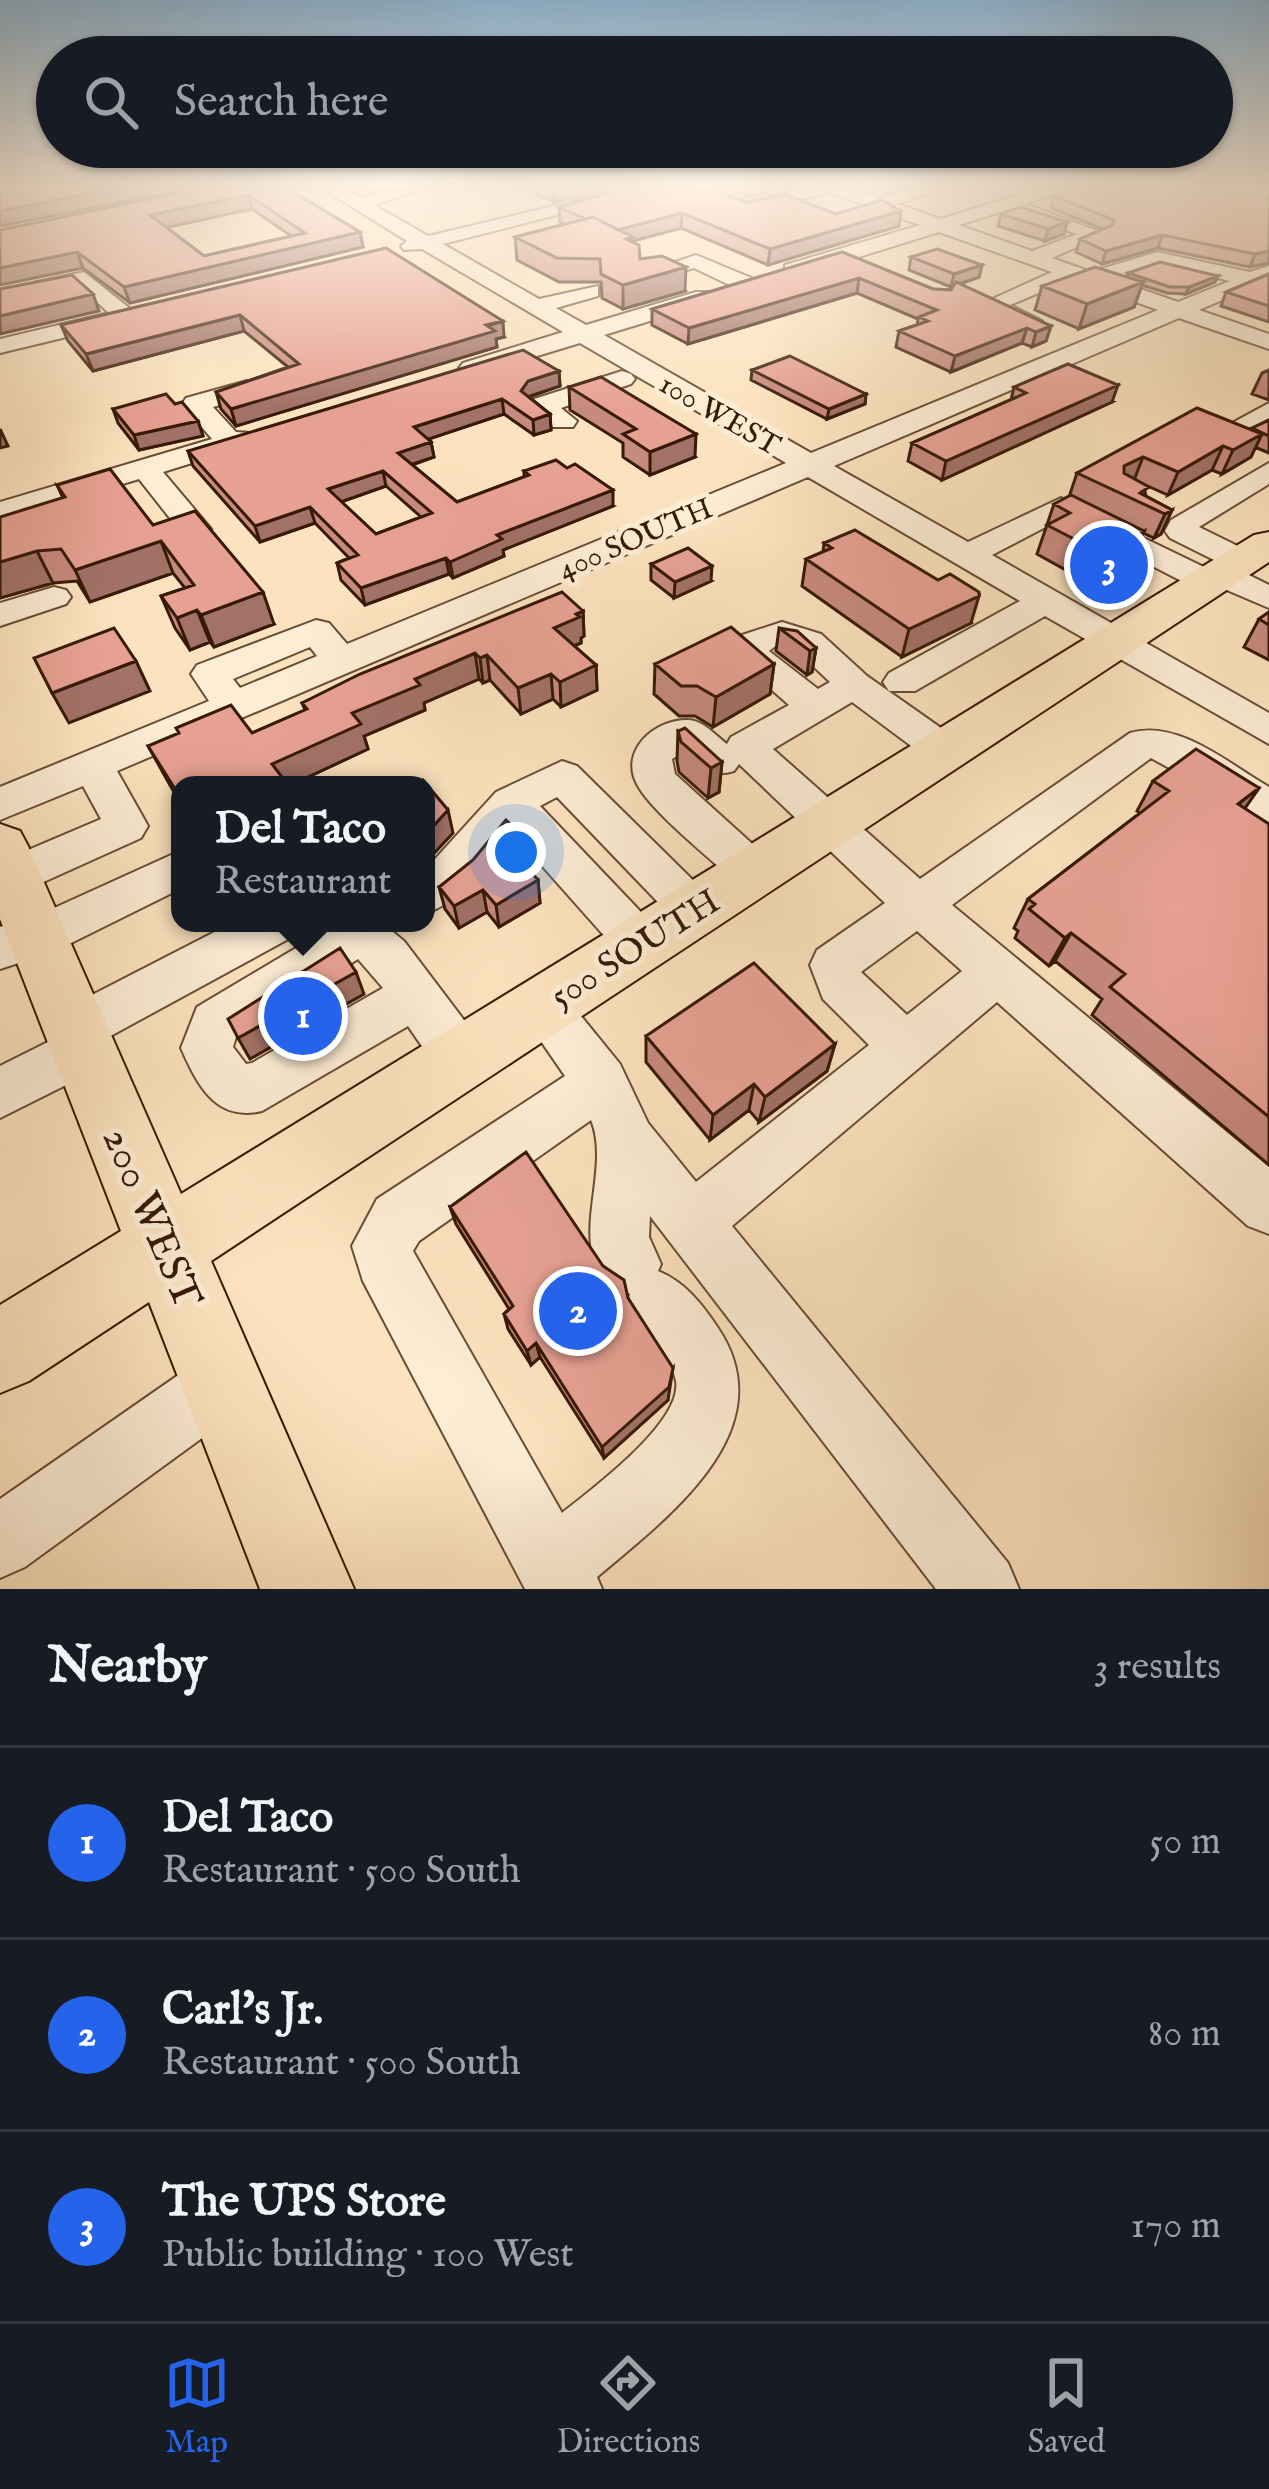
<!DOCTYPE html>
<meta charset="utf-8">
<style>
body{margin:0;font-family:"IM FELL English",serif;background:#242831;color:#f1f3f6}
.you{position:absolute;left:516px;top:852px;width:42px;height:42px;margin:-30px;border:9px solid #fff;border-radius:50%;background:#1a73e8;box-shadow:0 0 0 18px #1a73e833}
.badge{display:grid;place-items:center;width:78px;height:78px;border-radius:50%;background:#2563eb;color:#fff;font-size:39px;font-weight:700}
.pin{position:absolute;translate:-50% -50%;border:6px solid #fff;box-shadow:0 3px 12px #0006}
.popup{position:absolute;left:171px;top:776px;width:264px;height:156px;box-sizing:border-box;display:grid;place-content:center;border-radius:24px;background:#171b24;filter:drop-shadow(0 3px 9px #0005);font-size:39px;white-space:nowrap;color:#9ea1a6}
.popup b{font-size:45px;color:#f1f3f6}
.popup::after{content:'';position:absolute;left:50%;top:100%;margin-left:-24px;border:24px solid transparent;border-top-color:#171b24}
.list{margin:0;padding:0;list-style:none}
h2{display:flex;justify-content:space-between;align-items:center;height:156px;margin:0;padding:0 48px;font-size:51px}
h2 small{font-size:39px;font-weight:400;color:#9ea1a6}
.list li{display:grid;grid-template-columns:78px 1fr auto;gap:36px;align-items:center;box-sizing:border-box;height:192px;padding:0 48px;border-top:3px solid #363941}
.list b{display:block;font-size:45px;white-space:nowrap}
.list p{margin:0;font-size:39px;white-space:nowrap;color:#9ea1a6}
.list em{font-size:39px;font-style:normal;color:#9ea1a6}
.icon{flex:none;width:66px;height:66px;fill:none;stroke:currentColor;stroke-width:2;stroke-linecap:round;stroke-linejoin:round}
.map{position:relative;flex:none;width:1269px;height:1589px;overflow:hidden}
.search{position:absolute;background:#171b24;box-shadow:0 3px 9px #0004;left:36px;right:36px;top:36px;height:132px;display:flex;align-items:center;gap:30px;box-sizing:border-box;padding:0 42px;border-radius:66px;color:#9ea1a6;font-size:45px}
.sheet{height:732px;background:#171b24}
nav{display:flex;justify-content:space-around;align-items:center;box-sizing:border-box;height:168px;border-top:3px solid #363941;background:#171b24;font-size:33px;color:#9ea1a6}
nav a{display:grid;justify-items:center;gap:6px}
nav .on{color:#2563eb}
.map>svg:first-child{display:block}
.lines{fill:none;stroke-linecap:round;stroke-linejoin:round}
.minor-casing{stroke:#684c35;stroke-width:4}
.major-casing{stroke:#371907;stroke-width:4}
.minor{fill:#fdedd5;fill-rule:evenodd}
.major{fill:#fce3bf;fill-rule:evenodd}
.wall{fill:#c78a7e;stroke:#371907;stroke-width:3;fill-rule:evenodd}
.shaded-wall{fill:#a27167;stroke:#371907;stroke-width:3}
.building{fill:#e7a193;stroke:#371907;stroke-width:3;fill-rule:evenodd}
.labels{text-anchor:middle;stroke-width:10;stroke-linejoin:round;paint-order:stroke}
.far-street-label{font-size:30px;fill:#371907;stroke:#fdedd5}
.street-label{font-size:36px;fill:#371907;stroke:#fdedd5}
.near-street-label{font-size:42px;fill:#371907;stroke:#fdedd5}
</style>
<div class="map">
<svg width="1269" height="1589" viewBox="0 0 1269 1589">
<rect width="100%" height="100%" fill="#fce3bf"/>
<filter id="stains"><feTurbulence type="fractalNoise" baseFrequency=".00167" numOctaves="4"/><feColorMatrix values="0 0 0 0 .2 0 0 0 0 .09 0 0 0 0 .02 0 0 0 .5 -.17"/></filter>
<radialGradient id="worn" r=".72"><stop offset=".6" stop-color="#630" stop-opacity="0"/><stop offset="1" stop-color="#630" stop-opacity=".3"/></radialGradient>
<g class="lines">
<defs>
<path id="minor" d="M318 186H340L360 198 403 186H432L374 205 428 236 639 186H670L443 244 539 299 598 286V296L556 308 586 325 696 292H712V302L604 335 811 453 1158 310 1072 279 1010 305 1042 321 1038 326H1022L979 305 1052 272 939 232 801 275H785V265L920 225 829 192 747 214 681 186H706L748 202 809 186H846L880 198 919 186H947L898 204 940 219 1047 186H1075L1025 204 1106 234 1052 258 1091 272 1157 252 1250 272 1269 266V280L1199 310 1269 334V349L1179 318 834 466 968 542 1061 498 1208 569 1224 565 1170 538 1165 531 1171 520 1269 463V484L1199 527 1254 554 1258 561 1254 568 1239 570 1269 585V608L1222 588 1209 592 1197 589 1061 519 992 555 1269 713V744L1045 616 915 691H889L883 682 889 673 1020 601 808 477 117 771 148 826 141 838 28 889 12 894 0 890V862L101 819 83 786 0 820V787L209 701 191 674 197 665 316 620 329 623 347 644 786 463 580 343 481 373H463L459 368 463 363 563 332 422 249 404 250 401 246 407 241ZM1007 210V211L1077 234 1032 251 959 225ZM1158 264 1230 281 1178 302 1112 279ZM310 647 317 656 240 688 233 679Z
M696 255 754 279 757 284 754 289H738L694 268 651 280 640 274Z
M84 272 133 311V321L0 353V339L109 313 79 286 0 304V290Z
M622 371 631 374 635 379 631 384 561 408 577 421 573 427H553L527 406 531 400Z
M247 381 260 389 256 395 213 407 236 432 250 433 254 439 250 445 163 472 211 529 206 536H184L139 479 0 521V502L212 439 182 404 186 398Z
M1269 403V422L1224 443 1210 435Z
M54 587 66 590 71 597 66 604 0 626V603Z
M782 622 821 634 867 676 958 740 964 750 958 760 944 764 930 760 852 702 773 749 920 879 1130 733C1178 719 1229 764 1269 787V823L1151 758 952 905 1269 1167V1234L1248 1226 997 1002 732 1226 1008 1563 1019 1589H936L650 1216 649 1237 661 1264 658 1271C685 1282 702 1304 718 1328 786 1430 668 1517 597 1577L602 1589H525L363 1281 352 1246 377 1199 565 1076 516 1005 523 989 541 983 559 989 620 1064 648 1123 696 1182 869 1045 823 999 810 965 817 950 885 903 739 764 734 771C711 778 701 767 684 752L672 759 675 774 769 859 776 871 769 883 753 889 737 883C711 859 654 814 638 786 618 752 654 719 688 720 703 720 716 736 727 744L731 737 789 705 732 655 739 636ZM777 645 796 650 830 682 818 689 769 651ZM917 931 962 971 907 1015 861 972ZM591 1120C615 1177 554 1263 630 1294L627 1302C637 1327 673 1359 676 1381 683 1422 591 1490 562 1513L413 1251 419 1241Z
M562 761 577 766 709 896 716 909 709 922 693 928 677 922 557 797 540 806 657 929 664 943 657 957 640 963 623 957 512 832C487 862 464 901 426 913V869L496 792Z
M180 851V889L55 951 0 969V927L41 914Z
M232 923H299L292 937 105 1039 110 1050 102 1067 0 1118V1066L54 1039 49 1029 57 1013Z
M324 923H382L404 941 479 1040 486 1057 479 1074 460 1081 441 1074 408 1026 262 1111C215 1122 197 1084 181 1048L197 1007 328 929ZM358 959 383 988 252 1063 246 1064 233 1047 236 1037Z
M223 1350 246 1360 256 1383 246 1406 25 1567 0 1578V1499L200 1360Z"/>
<path id="major" d="M1269 532V562L211 1261 354 1589H260L149 1302 29 1381 0 1393V1305L121 1231 0 919V824L20 831 28 846 181 1194 1254 535Z"/>
</defs>
<use href="#minor" class="minor-casing"/>
<use href="#major" class="major-casing"/>
<use href="#minor" class="minor"/>
<use href="#major" class="major"/>
</g>
<path class="wall" d="M283 186 360 232 363 247 130 303 83 268 0 230ZM252 209 291 236 204 256 166 227Z
M520 186H620L554 202Z
M718 186H789L748 197Z
M1269 186V263L1250 267 1158 248 1102 264 1076 252 1080 239 1103 229 1051 208 1054 196Z
M746 203 836 214 899 226 768 265 681 228 633 241 640 259 685 291 623 309 602 298 601 282H559L517 260 515 237 565 224 560 222 559 207Z
M1001 214 1067 222 1064 234 1045 241 998 226Z
M386 248 504 337 496 339 497 347 236 426 221 409 216 392 288 367 244 331 93 371 68 341 61 325Z
M842 252 933 289 951 290 953 286 951 287 909 270 911 257 982 265 979 277 960 284 1051 326 1046 341 1032 347 1022 343 951 372 896 347 899 331 917 325 918 319 857 293 688 344 652 325V309Z
M1128 273 1215 282 1186 294 1167 293 1142 285 1134 307 1079 329 1035 310 1042 286 1127 277Z
M1269 274V322L1221 306 1226 292Z
M752 370 866 394 865 404 827 419 751 380Z
M1269 370V400L1252 394 1262 373Z
M559 371 560 386 529 397 550 414 551 430 534 435 504 414 428 439 431 442 434 457 412 465 457 502 524 477V471L613 506 503 550 504 556 453 578 449 574 365 605 341 580 337 563 349 558 315 523 260 542 193 466 188 451ZM386 486 421 517 376 534 341 502Z
M569 387 695 457 650 475 623 457V443L570 410Z
M1014 387 1112 402 942 480 908 461 912 443 1011 400Z
M113 409 198 421 203 436 139 450 118 423Z
M1269 420V453L1255 447 1251 457 1222 474 1212 470 1168 495 1143 484 1146 496 1172 510 1161 534 1154 538 1143 533 1131 560 1091 584 1037 554 1054 504 1069 497 1077 473 1251 430Z
M57 485 153 525 274 624 214 647 210 642 190 650 175 628 161 596 185 588 173 573 90 602 77 581 53 583 0 598 63 498Z
M824 543 971 623 902 657 802 586 806 559 823 552Z
M651 564 711 581 674 598 651 580Z
M583 611 584 636 581 638V643L574 646 596 665 597 690 561 707 553 699 521 714 490 680 483 683 479 679 424 703 425 710 364 736 368 749 291 785H180V803L148 746 252 733 305 710 302 703Z
M1269 612V660L1244 647 1259 619Z
M779 628 816 648 812 672 807 675 776 651Z
M655 664H774L770 694 713 727 695 716H679L654 694Z
M678 731 722 762 719 792 708 798 679 772 677 761Z
M1153 781 1259 788 1244 809 1269 824V1165L1092 1015 1102 999 1055 961 1049 966 1015 938 1018 931 1014 928 1028 899 1140 813 1137 811Z
M536 870 531 873 538 880 540 903 499 927 487 912 459 928 445 909 439 887Z
M646 1036 835 1044 827 1071 759 1122 749 1110 710 1140 646 1062Z
M450 1207 603 1266 628 1298 668 1400 604 1458 540 1357 531 1365 508 1329 504 1314 509 1309 456 1224Z"/>
<path class="shaded-wall" d="M130 186H206L0 226V211Z
M558 186H620L554 202 553 187Z
M749 186H789L748 197Z
M248 195 252 209 155 230 150 215Z
M901 211 899 226 768 265 770 249Z
M682 213 681 228 633 241 612 231Z
M1067 222 1064 234 1045 241 1048 229Z
M360 232 363 247 130 303 124 287Z
M1162 235 1158 248 1102 264 1106 251Z
M1269 251V263L1250 267 1255 254Z
M77 252 83 268 0 285V268Z
M982 265 979 277 951 287 954 274Z
M686 267 685 291 623 309V285Z
M1218 276 1215 282 1186 294 1189 287Z
M859 278 857 293 688 344 689 328Z
M1143 282 1134 307 1079 329 1087 304Z
M93 294 99 311 0 334V316Z
M240 315 244 331 93 371 86 354Z
M503 321 504 337 496 339 497 347 236 426 231 409Z
M1051 326 1046 341 1032 347 1036 332Z
M1027 328 1022 343 951 372 955 356Z
M559 371 560 386 530 396 523 406 521 391 528 381Z
M1118 385 1112 402 942 480 946 461Z
M866 394 865 404 827 419 829 409Z
M502 399 504 414 417 443 414 427Z
M550 414 551 430 534 435 533 420Z
M198 421 203 436 139 450 134 435Z
M0 429 8 446 0 448Z
M696 434 695 457 650 475V452Z
M1262 434 1251 457 1222 474 1233 450Z
M431 442 434 457 401 468 398 453Z
M1223 446 1212 470 1168 495 1178 472Z
M1143 457 1134 480 1115 489 1124 466Z
M383 471 386 486 332 505 328 489Z
M613 490V506L503 550 504 556 453 578 450 562 497 535Z
M310 507 315 523 260 542 255 526Z
M1172 510 1161 534 1154 538 1165 514Z
M1144 531 1131 560 1091 584 1103 554Z
M161 541 173 573 90 602 75 570Z
M37 551 53 583 0 598V562Z
M446 558 449 574 365 605 361 588Z
M712 566 711 581 674 598 675 582Z
M263 592 274 624 214 647 201 615Z
M979 596 971 623 902 657 909 629Z
M197 610 210 642 190 650 177 618Z
M583 611 584 636 581 638V643L556 653 554 628Z
M816 648 812 672 807 675 810 651Z
M475 653 479 679 424 703 425 710 364 736 368 749 291 785H280L272 764 352 713 415 679Z
M487 655 490 680 483 683 480 658Z
M136 661 150 691 69 723 52 693Z
M774 664 770 694 713 727 716 697Z
M596 665 597 690 561 707 560 682Z
M551 674 553 699 521 714 518 688Z
M722 762 719 792 708 798 711 768Z
M207 778 211 785H191Z
M1259 788 1239 817 1238 804Z
M448 810 453 833 426 862V834Z
M534 847 536 870 520 879 517 856Z
M538 880 540 903 499 927 496 905Z
M483 890 487 912 459 928 454 906Z
M1071 933 1055 961 1049 966 1065 938Z
M356 972 364 994 250 1059 238 1038Z
M835 1044 827 1071 759 1122 765 1097Z
M754 1084 749 1110 710 1140 713 1115Z
M536 1343 540 1357 531 1365 527 1351Z
M673 1368 668 1400 604 1458 602 1447Z"/>
<path class="building" d="M0 186H130L0 211Z
M212 186H283L360 232 124 287 77 252 0 268V230ZM248 195 305 233 204 256 150 215Z
M635 186H707L746 203 784 194 836 214 882 200 901 211 770 249 682 213 618 230 593 217 586 219 559 207Z
M1089 186H1269V251L1255 254 1162 235 1106 251 1080 239 1112 225 1114 220 1054 196Z
M1021 207 1067 222 1048 229 1001 214Z
M593 217 633 237 626 239 639 245 640 259 662 256 686 267 623 285 601 274 600 259 557 258 515 237Z
M386 248 503 321 486 325 495 331 231 409 216 392 299 364 240 315 86 354 61 325Z
M937 249 982 265 954 274 911 257Z
M842 252 933 289 951 290 956 282 1051 326 1036 332 1027 328 955 356 899 331 928 321 919 317 937 310 859 278 689 328 652 309Z
M1160 262 1218 276 1189 287H1170L1128 273Z
M1095 267 1143 282 1087 304 1042 286Z
M1269 274V306L1226 292Z
M72 275 93 294 0 316V289Z
M523 350 559 371 528 381 521 391 550 414 533 420 502 399 414 427 431 442 398 453 457 502 529 475 524 471 556 460 567 468 575 464 613 490 497 535 502 539 450 562 446 558 361 588 337 563 358 555 310 507 255 526 188 451ZM383 471 432 513 376 534 328 489Z
M790 356 866 394 829 409 752 370Z
M1068 364 1118 385 946 461 912 443 1026 393 1014 387Z
M601 377 696 434 650 452 623 434 636 429 569 387Z
M166 394 175 404 182 402 198 421 134 435 113 409Z
M1197 408 1262 434 1233 450 1223 446 1178 472 1143 457 1124 466V473L1149 487 1140 493 1172 510 1165 514 1077 473Z
M1269 420V436L1252 428Z
M110 469 153 525 195 511 263 592 201 615 197 610 177 618 161 596 194 585 161 541 75 570 61 549 37 551 0 562V517L65 497 57 485Z
M1071 495 1144 531 1103 554 1047 525 1070 513 1054 504Z
M855 530 938 580 950 574 979 592V596L909 629 806 559 832 548 824 543Z
M688 548 712 566 675 582 651 564Z
M562 592 583 611 576 614 580 617 554 628 596 665 560 682 551 674 518 688 487 655 480 658 475 653 415 679 420 685 352 713 361 724 272 764 288 785H212L207 778 191 785H180V790L177 792 148 746 179 733 176 728 231 705 252 733 307 709 302 703 360 674Z
M1269 612V625L1259 619Z
M731 627 774 664 716 697 697 686H681L655 664Z
M114 628 136 661 52 693 34 658Z
M779 628 797 631 816 648 810 651Z
M685 728 722 762 711 768 681 742 678 731Z
M1196 749 1259 788 1238 804 1269 824V1117L1110 987 1125 974 1071 933 1065 938 1029 909 1035 904 1028 899 1169 791 1153 781Z
M423 780 448 810 426 834V785H414Z
M506 820 534 847 517 856 538 880 496 905 483 890 454 906 439 887 473 860Z
M340 948 356 972 238 1038 228 1019Z
M754 963 835 1044 765 1097 754 1084 713 1115 646 1036Z
M526 1152 603 1266 624 1280 628 1298 673 1368 669 1387 602 1447 536 1343 527 1351 504 1314 513 1306 450 1207Z"/>
<linearGradient id="sky" x2="0" y2="1"><stop stop-color="#8db7d7"/><stop offset="0.46" stop-color="#fef2e2"/><stop offset="1" stop-color="#fef2e2" stop-opacity="0"/></linearGradient>
<rect width="1269" height="408" fill="url(#sky)"/>
<g class="labels">
<g class="far-street-label">
<text transform="translate(720 414) rotate(30)" y="10">100 WEST</text>
<text transform="translate(635 538) rotate(-23)" y="10">400 SOUTH</text>
</g>
<g class="street-label">
<text transform="translate(634 947) rotate(-32)" y="13">500 SOUTH</text>
</g>
<g class="near-street-label">
<text transform="translate(154 1217) rotate(67)" y="15">200 WEST</text>
</g>
</g>
<rect width="100%" height="100%" filter="url(#stains)"/>
<rect width="100%" height="100%" fill="url(#worn)"/>
</svg>
<div class="you"></div>
<div class="pin badge" style="left:303px;top:1016px">1</div>
<div class="popup"><b>Del Taco</b>Restaurant</div>
<div class="pin badge" style="left:578px;top:1311px">2</div>
<div class="pin badge" style="left:1109px;top:565px">3</div>
<div class="search"><svg class="icon" aria-label="search" viewBox="0 0 24 24"><circle cx="10" cy="10" r="6"/><path d="M15 15l6 6"/></svg>Search here</div>
</div>
<section class="sheet">
<h2>Nearby<small>3 results</small></h2>
<ul class="list">
<li><span class="badge">1</span><div><b>Del Taco</b><p>Restaurant · 500 South</p></div><em>50 m</em></li>
<li><span class="badge">2</span><div><b>Carl's Jr.</b><p>Restaurant · 500 South</p></div><em>80 m</em></li>
<li><span class="badge">3</span><div><b>The UPS Store</b><p>Public building · 100 West</p></div><em>170 m</em></li>
</ul>
</section>
<nav>
<a class="on"><svg class="icon" aria-label="map" viewBox="0 0 24 24"><path d="M3 6l6-2 6 2 6-2v14l-6 2-6-2-6 2zM9 4v14M15 6v14"/></svg>Map</a>
<a><svg class="icon" aria-label="directions" viewBox="0 0 24 24"><path d="M12 3l9 9-9 9-9-9zM9 14v-3h6M13 9l2 2-2 2"/></svg>Directions</a>
<a><svg class="icon" aria-label="saved" viewBox="0 0 24 24"><path d="M7 4h10v16l-5-4-5 4z"/></svg>Saved</a>
</nav>
